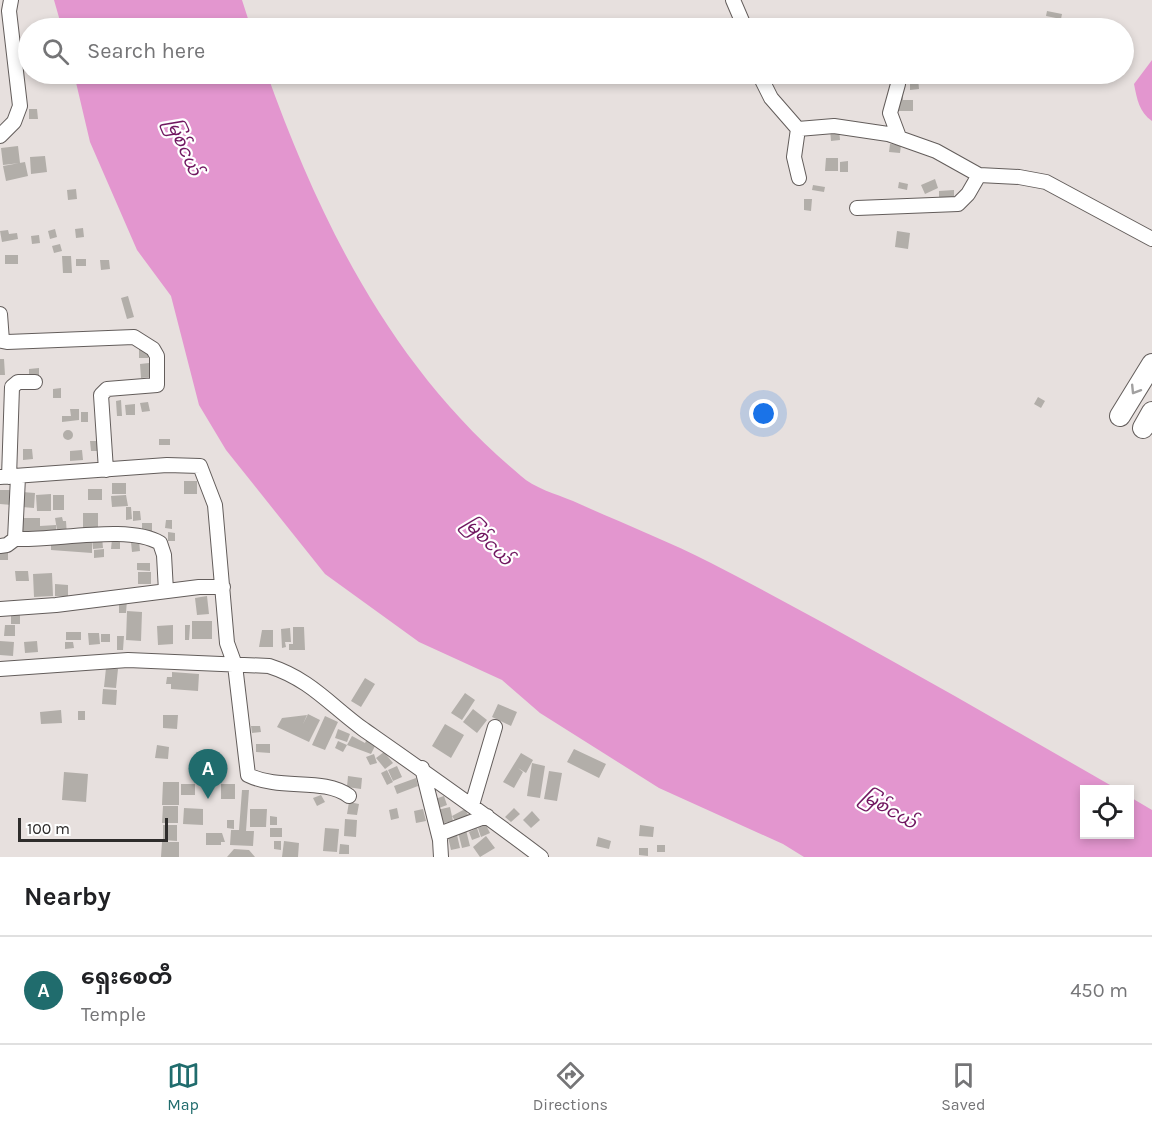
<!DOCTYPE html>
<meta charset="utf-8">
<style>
body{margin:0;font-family:Karla,"Noto Sans Myanmar",sans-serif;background:#f6f6f6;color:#202124}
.controls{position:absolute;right:18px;bottom:18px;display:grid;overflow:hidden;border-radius:0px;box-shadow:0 3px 9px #0003}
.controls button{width:54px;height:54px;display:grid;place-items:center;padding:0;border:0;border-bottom:2px solid #e0e0e0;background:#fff;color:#202124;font:30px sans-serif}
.scale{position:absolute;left:18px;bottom:15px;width:150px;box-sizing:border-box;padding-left:6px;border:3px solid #2e2c2b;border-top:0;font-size:16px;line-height:21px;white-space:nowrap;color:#2e2c2b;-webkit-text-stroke:4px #fff;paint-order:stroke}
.you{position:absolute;left:764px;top:414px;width:21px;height:21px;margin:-15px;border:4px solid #fff;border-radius:50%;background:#1a73e8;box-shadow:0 0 0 9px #1a73e833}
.badge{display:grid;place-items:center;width:39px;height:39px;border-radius:50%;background:#206c6d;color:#fff;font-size:20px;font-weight:700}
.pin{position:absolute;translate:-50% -50px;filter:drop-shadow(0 2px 3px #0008)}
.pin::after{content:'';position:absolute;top:32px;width:21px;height:18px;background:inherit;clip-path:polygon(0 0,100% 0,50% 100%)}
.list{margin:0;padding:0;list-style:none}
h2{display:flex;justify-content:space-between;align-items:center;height:78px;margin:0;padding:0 24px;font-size:26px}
h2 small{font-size:20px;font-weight:400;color:#757577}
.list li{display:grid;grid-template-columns:39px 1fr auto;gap:18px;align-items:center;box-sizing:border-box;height:108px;padding:0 24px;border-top:2px solid #e0e0e0}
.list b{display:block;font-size:22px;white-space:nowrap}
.list p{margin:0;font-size:20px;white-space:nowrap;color:#757577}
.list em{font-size:20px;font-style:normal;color:#757577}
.icon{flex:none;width:33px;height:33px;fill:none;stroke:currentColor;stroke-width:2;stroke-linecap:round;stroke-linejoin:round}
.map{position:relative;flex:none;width:1152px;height:857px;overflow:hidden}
.search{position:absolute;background:#fff;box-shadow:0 3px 9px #0003;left:18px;right:18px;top:18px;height:66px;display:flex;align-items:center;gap:15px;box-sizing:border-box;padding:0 21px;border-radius:33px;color:#757577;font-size:22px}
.sheet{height:186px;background:#fff}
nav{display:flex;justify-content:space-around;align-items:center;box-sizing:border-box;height:84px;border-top:2px solid #e0e0e0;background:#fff;font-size:16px;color:#757577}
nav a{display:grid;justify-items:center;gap:3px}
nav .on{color:#206c6d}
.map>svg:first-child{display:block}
.water{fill:#e396cf}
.building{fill:#b2aea9}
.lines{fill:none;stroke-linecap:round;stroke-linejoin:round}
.minor-casing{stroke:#635d5b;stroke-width:16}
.highway-casing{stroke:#635d5b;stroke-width:22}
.minor{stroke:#fff;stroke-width:14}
.highway{stroke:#fff;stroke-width:20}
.oneway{stroke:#a1a0a0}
.labels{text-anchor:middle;stroke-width:4.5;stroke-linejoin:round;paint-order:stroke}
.water-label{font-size:18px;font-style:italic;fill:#701760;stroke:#fff}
</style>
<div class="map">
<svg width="1152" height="857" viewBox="0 0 1152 857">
<rect width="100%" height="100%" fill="#e7e0de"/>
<path class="water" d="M54 0H242L251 28H62Z
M1152 60V121C1139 112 1137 99 1134 84Z
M74 74H267C322 227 394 370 521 476 534 488 556 494 573 501 619 522 666 540 711 563 848 634 983 712 1117 789L1084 790V834H1130V797L1152 810V857H804L783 844 659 788 540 713 502 680 419 642 325 574 226 450 199 405 171 296 137 250 90 142Z"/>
<path class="building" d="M1047 11 1062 14 1061 19 1046 16Z
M910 78H918L919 89 910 90Z
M897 94H903V100H913V111H898Z
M29 109H37L38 119H29Z
M839 128 840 140 831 141 830 129Z
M890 144 901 145 900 153 889 152Z
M18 146 20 163 3 165 1 148Z
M45 156 47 172 31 174 30 157Z
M826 158H838V171H825Z
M848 161V172H840V162Z
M25 162 28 176 6 181 3 166Z
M935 179 938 188 925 194 921 185Z
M899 182 908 184 907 190 898 188Z
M813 185 825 187 824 192 812 190Z
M76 189 77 199 68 200 67 190Z
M954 190V197L939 198V191Z
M804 199H812L811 211 804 210Z
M83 228 84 237 76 238 75 229Z
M55 229 57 237 50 239 48 231Z
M8 230 9 234 17 233 18 239 2 242 0 231Z
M897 231 910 233 908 249 895 247Z
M39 235 40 243 32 244 31 236Z
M60 244 62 251 54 253 52 246Z
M5 255H18V264H5Z
M62 256H71L72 273H63Z
M76 259H86V266H76Z
M100 260H109L110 269 101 270Z
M128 296 134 317 127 319 121 298Z
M139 347H148V358H139Z
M0 359H4L5 375H0Z
M149 363 151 377 141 378 140 364Z
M39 368V376H29V369Z
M61 388V398H53V389Z
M1038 397 1045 401 1041 408 1034 404Z
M121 400 122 416H117L116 401Z
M148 402 150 411 142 412 140 403Z
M135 404V415H126L125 405Z
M70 409H79V420L62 422V416H71Z
M81 412H88V422H81Z
M63 435a5 5 0 1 1 10 0a5 5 0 1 1-10 0Z
M159 439H170V445H159Z
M90 441H100V451H91Z
M23 449H32L33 459 23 460Z
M82 450 83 460 70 461V451Z
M184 481H197V494H184Z
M112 483H126V494H112Z
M88 489H102V500H88Z
M0 490H13L12 505 0 504Z
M22 492 35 493 34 508 22 507Z
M51 494V511H37L36 495Z
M53 495H64V510H53Z
M126 495 128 506 112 507 111 496Z
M126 507H131L132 519 126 520Z
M133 511H140L141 520 133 521Z
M83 513H98V534H83Z
M62 517 63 521H66L67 536H58L55 518Z
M22 518H40V526L56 525V535L21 537Z
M166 520H172V529L165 528Z
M142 523H152V531H142Z
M168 532 175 533V541H168Z
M102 537 103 548 93 549 92 538Z
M112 539H120V549H111Z
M51 540 92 541V553L51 550Z
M139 541 140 551 132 552 131 542Z
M0 549H8V560H0Z
M104 549V557L94 558V550Z
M137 563H150V571L137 570Z
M15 571H28L29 581H16Z
M138 572H151V584H138Z
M52 573 53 596 34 597 33 574Z
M55 584 68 585V596H55Z
M207 596 209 614 197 615 195 598Z
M119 599 127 600 126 613H119Z
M127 611 142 612 141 641 126 640Z
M11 613H20V624H11Z
M192 621H212V639H192Z
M5 625H15V636H4Z
M173 625V644L158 645 157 626Z
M185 625H190L189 640H185Z
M293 627H304L305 650H289V644H293Z
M290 628 291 642H285L286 647 282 648 281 629Z
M262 630H273V647H259Z
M66 632H81V640H66Z
M88 633H99L100 644 89 645Z
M101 634H110V642H101Z
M117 636H124L123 650H117Z
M0 641 14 642 13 656 0 655Z
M37 641 38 652 25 653 24 642Z
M65 642H73L74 648 65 649Z
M106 668 118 669 116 688 104 687Z
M172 672 199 674 198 691 171 689V684H166L167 677H172Z
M365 678 375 684 361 707 351 701Z
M103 689 117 690 116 705 102 704Z
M465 693 475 700 462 720 451 713Z
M498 704 517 712 511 726 492 717Z
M473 709 487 720 477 733 463 722Z
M61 710 62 723 41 724 40 712Z
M78 711H85V720H78Z
M308 714 320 720 309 742 277 727 282 718 307 715 303 724Z
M163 715H178L177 729 163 728Z
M325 716 338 722 325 750 312 745Z
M445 724 464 735 451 758 432 746Z
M251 726H260L261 732 252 733Z
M338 729 350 734 347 742 335 738Z
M352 736 365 743 367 739 376 744 371 754 347 745Z
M338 741 347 745 343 752 335 748Z
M256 744H270V753L256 752Z
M157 745 169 747 168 759 155 758Z
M574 749 606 764 599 778 567 762Z
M384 752 393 763 385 769 376 758Z
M521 753 533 760 526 773 518 768 523 772 514 788 503 782Z
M374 754 377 763 370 765 366 757Z
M532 763 545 766 540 798 527 796Z
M397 766 402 777 393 781 388 770Z
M387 770 393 782 387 785 381 773Z
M549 771 562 773 557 801 544 799Z
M64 772 88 774 86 802 62 800Z
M348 776 362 778 361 789 347 787Z
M416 778 418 786 397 794 394 786Z
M163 782H179V805H162Z
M181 784H195V795H181Z
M221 784H235V799H221Z
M242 790H249L246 831H254L253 846 230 845 231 830H239Z
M321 795 325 802 317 806 313 798Z
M444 796 447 805 439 808 435 799Z
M349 802 359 804 357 815 347 814Z
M163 806H178V823H162Z
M450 807 453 821 440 824 437 810Z
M184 808 203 809V825L183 824Z
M397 808 399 818 391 820 389 810Z
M514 808 520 814 511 822 505 817Z
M250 809H267L266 827H250Z
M423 809 426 821 416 823 414 811Z
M465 809 469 817 457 824 452 816Z
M532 811 540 820 531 828 523 820Z
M270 816 277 817V825H270Z
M345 819 357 820 356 837 344 836Z
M227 820H234V829L227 828Z
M163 825H177V841L163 840Z
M486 825 490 833 481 837 478 828Z
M640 825 654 827 653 837 639 836Z
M270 828H282V837H270Z
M325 828 339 829 337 852 323 851Z
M477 828 480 837 472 840 469 832Z
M466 830 470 846 462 848 458 832Z
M206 833H222L225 842H221V845H206Z
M457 835 460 848 451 850 448 837Z
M486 836 495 848 480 857 473 847Z
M598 837 611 841 609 849 596 846Z
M274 841H281V850L274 849Z
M284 841 299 843 298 857H282Z
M162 842H179V857H161Z
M340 844 349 845V854H339Z
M657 845H665V852H657Z
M639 848H648V856L639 855Z
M234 849 249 850 255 857H227Z"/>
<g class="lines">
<defs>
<path id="minor" d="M733 0 745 28
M759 74 771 98 798 129 834 126 888 134 936 151 979 175 1019 177 1046 182 1152 239
M898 84 890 113 899 137
M798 129 794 157 799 178
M0 136 14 122 20 106 9 11 11 0
M857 208 958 204 968 194 979 175
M0 314 2 341 7 342 134 337 153 349 157 356V385L107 389 101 395 106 470
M0 477 167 465 200 466 215 505 227 643 235 665 248 775C281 791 323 777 349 796
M9 477 12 387 18 382H35
M15 539 18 477
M0 546 7 545 15 539C55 541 129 524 160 543L164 555 166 591
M0 609 56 605 199 587H223
M0 669 128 660 269 666C310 679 330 705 363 729 423 771 482 812 541 857
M422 768 440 840 441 857
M472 805 495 727
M439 834 487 816"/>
<path id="highway" d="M1120 416 1152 364
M1143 428 1152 412"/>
</defs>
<use href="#minor" class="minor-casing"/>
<use href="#highway" class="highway-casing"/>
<use href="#minor" class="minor"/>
<use href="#highway" class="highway"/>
</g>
<defs><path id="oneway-chevron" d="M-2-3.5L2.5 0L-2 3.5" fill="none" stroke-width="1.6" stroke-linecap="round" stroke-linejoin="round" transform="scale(1.5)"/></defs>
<use class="oneway" href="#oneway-chevron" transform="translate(1135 390) rotate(122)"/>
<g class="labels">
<g class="water-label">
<text transform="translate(184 147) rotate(66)" y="6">မြစ်ငယ်</text>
<text transform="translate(488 541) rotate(45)" y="6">မြစ်ငယ်</text>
<text transform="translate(889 809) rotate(30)" y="6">မြစ်ငယ်</text>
</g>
</g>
</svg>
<div class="controls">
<button><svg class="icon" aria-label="locate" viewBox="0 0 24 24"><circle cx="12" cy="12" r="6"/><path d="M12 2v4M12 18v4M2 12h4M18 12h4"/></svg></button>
</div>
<div class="scale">100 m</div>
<div class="you"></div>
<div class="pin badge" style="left:208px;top:799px">A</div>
<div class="search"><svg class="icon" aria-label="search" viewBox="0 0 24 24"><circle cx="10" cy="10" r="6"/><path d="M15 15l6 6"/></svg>Search here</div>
</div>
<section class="sheet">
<h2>Nearby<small></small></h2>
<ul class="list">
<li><span class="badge">A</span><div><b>ရှေးစေတီ</b><p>Temple</p></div><em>450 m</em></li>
</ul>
</section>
<nav>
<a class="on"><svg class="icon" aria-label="map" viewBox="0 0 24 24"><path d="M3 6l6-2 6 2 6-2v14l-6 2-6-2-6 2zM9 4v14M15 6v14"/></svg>Map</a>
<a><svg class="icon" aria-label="directions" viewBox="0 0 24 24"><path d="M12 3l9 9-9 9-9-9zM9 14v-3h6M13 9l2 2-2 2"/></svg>Directions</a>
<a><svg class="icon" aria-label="saved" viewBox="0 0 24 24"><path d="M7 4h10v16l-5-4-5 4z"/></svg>Saved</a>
</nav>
